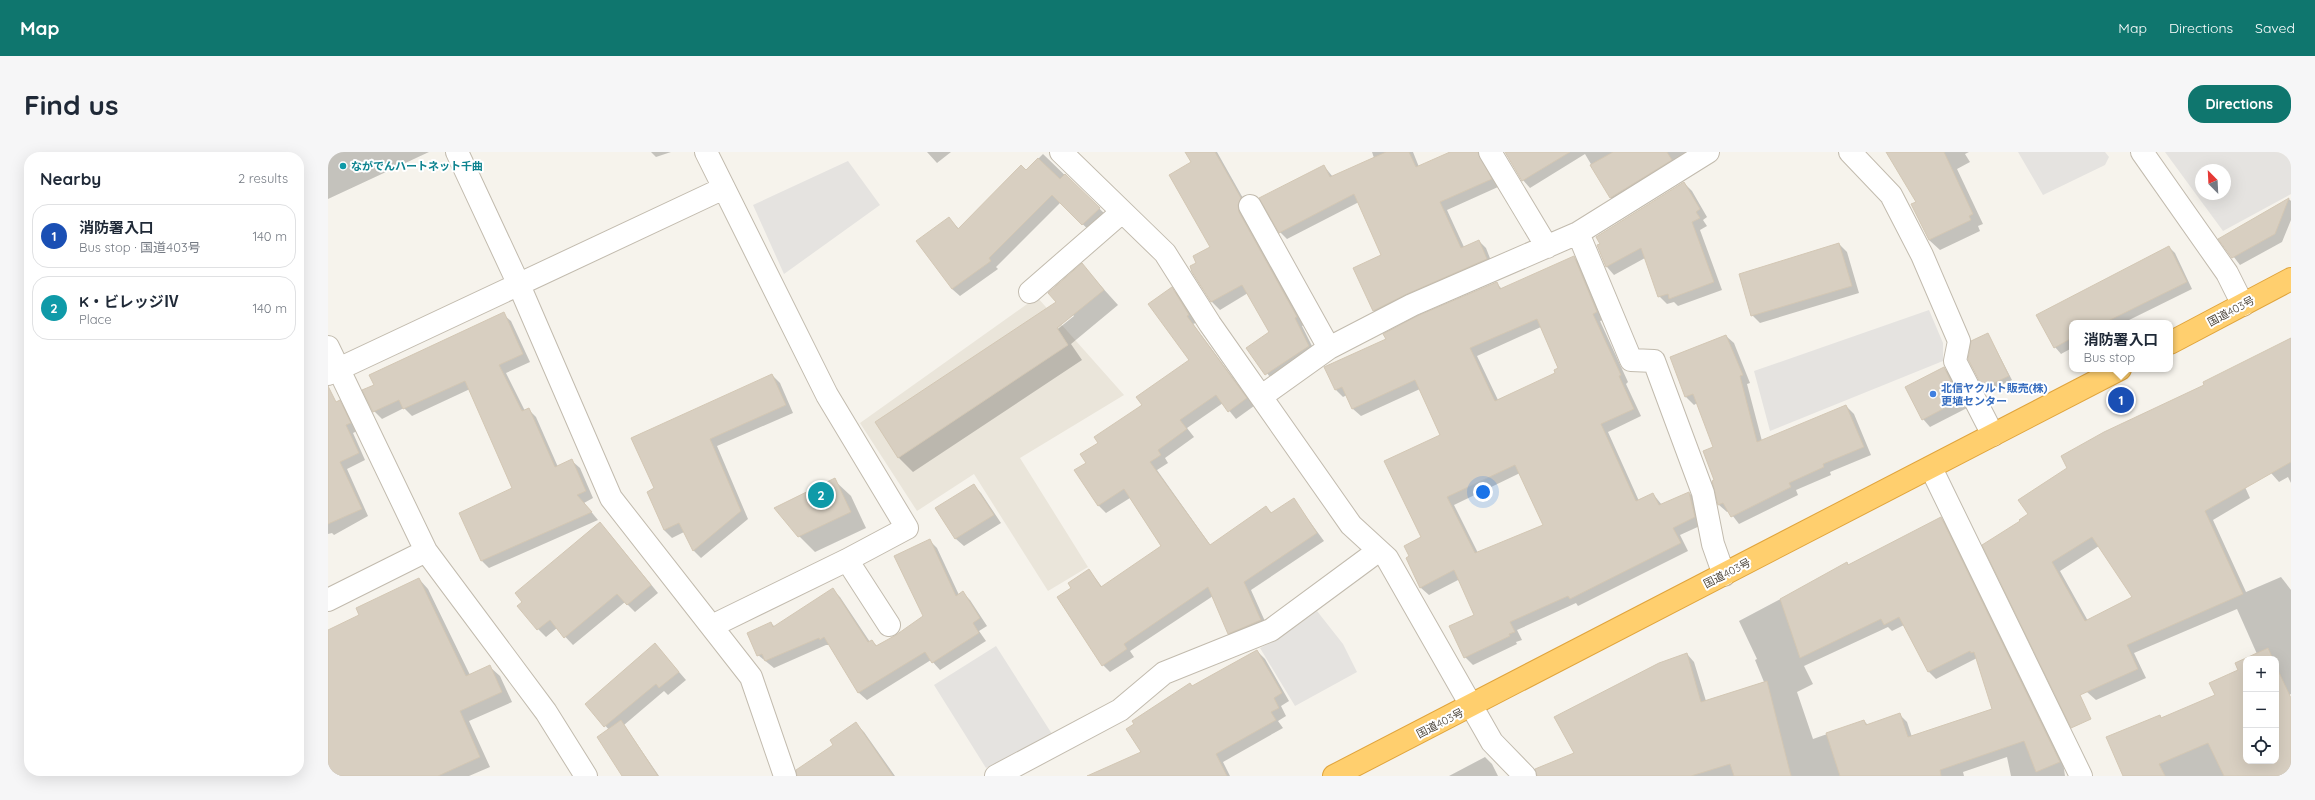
<!DOCTYPE html>
<meta charset="utf-8">
<style>
body{margin:0;font-family:Quicksand,"Noto Sans JP",sans-serif;background:#f6f6f7;color:#1f2937}
.controls{position:absolute;right:12px;bottom:12px;display:grid;overflow:hidden;border-radius:8px;box-shadow:0 4px 16px #0002}
.controls button{width:36px;height:36px;display:grid;place-items:center;padding:0;border:0;border-bottom:1px solid #e0e1e3;background:#fff;color:#1f2937;font:20px sans-serif}
.compass{position:absolute;left:1867px;top:12px;width:36px;height:36px;border-radius:50%;background:#fff;box-shadow:0 4px 16px #0002;rotate:336deg}
.you{position:absolute;left:1155px;top:340px;width:14px;height:14px;margin:-10px;border:3px solid #fff;border-radius:50%;background:#1a73e8;box-shadow:0 0 0 6px #1a73e833}
.badge{display:grid;place-items:center;width:26px;height:26px;border-radius:50%;background:#0f766e;color:#fff;font-size:13px;font-weight:700}
.pin{position:absolute;translate:-50% -50%;border:2px solid #fff;box-shadow:0 1px 4px #0006}
.popup{position:absolute;left:1741px;top:168px;width:104px;height:52px;box-sizing:border-box;display:grid;place-content:center;border-radius:8px;background:#fff;filter:drop-shadow(0 1px 3px #0005);font-size:13px;white-space:nowrap;color:#747a83}
.popup b{font-size:15px;color:#1f2937}
.popup::after{content:'';position:absolute;left:50%;top:100%;margin-left:-8px;border:8px solid transparent;border-top-color:#fff}
.list{margin:0;padding:0;list-style:none}
h2{display:flex;justify-content:space-between;align-items:center;height:52px;margin:0;padding:0 16px;font-size:17px}
h2 small{font-size:13px;font-weight:400;color:#747a83}
.list li{display:grid;grid-template-columns:26px 1fr auto;gap:12px;align-items:center;box-sizing:border-box;height:64px;margin:0 8px 8px;padding:0 8px;border:1px solid #e0e1e3;border-radius:16px}
.list b{display:block;font-size:15px;white-space:nowrap}
.list p{margin:0;font-size:13px;white-space:nowrap;color:#747a83}
.list em{font-size:13px;font-style:normal;color:#747a83}
.icon{flex:none;width:22px;height:22px;fill:none;stroke:currentColor;stroke-width:2;stroke-linecap:round;stroke-linejoin:round}
.map{position:relative;flex:none;width:1963px;height:624px;overflow:hidden;border-radius:16px}
header{display:flex;align-items:center;gap:24px;box-sizing:border-box;height:56px;padding:0 20px;background:#0f766e;color:#fff}
header strong{font-size:19px}
nav{display:flex;gap:22px;margin-inline-start:auto;font-size:14px}
.intro{display:flex;align-items:center;justify-content:space-between;box-sizing:border-box;height:96px;padding:0 24px}
h1{margin:0;font-size:28px}
.button{padding:10px 18px;border-radius:16px;background:#0f766e;color:#fff;font-size:14px;font-weight:700}
main{display:flex;gap:24px;padding:0 24px}
aside{flex:1;background:#fff;border-radius:16px;box-shadow:0 4px 16px #0002}
.map>svg:first-child{display:block}
.residential{fill:#eae5da}
.parking{fill:#e5e3e0;fill-rule:evenodd}
.shadow{fill:#0003;fill-rule:evenodd}
.building{fill:#d8cfc1;stroke:#d3c7b4;fill-rule:evenodd}
.lines{fill:none;stroke-linecap:round;stroke-linejoin:round}
.minor-casing{stroke:#c2bbae;stroke-width:24}
.highway-casing{stroke:#e0a43c;stroke-width:24}
.minor{stroke:#fff;stroke-width:22}
.highway{stroke:#ffcf6e;stroke-width:22}
.culture-dot{fill:#0f9aa8;stroke:#fff;stroke-width:1.5}
.shop-dot{fill:#3f7fe0;stroke:#fff;stroke-width:1.5}
.labels{text-anchor:middle;stroke-width:4;stroke-linejoin:round;paint-order:stroke}
.culture-label{font-size:11px;font-weight:bold;fill:#0d838f;stroke:#fff;text-anchor:start}
.street-label{font-size:11px;fill:#4b4439;stroke:#fff}
.shop-label{font-size:11px;font-weight:bold;fill:#366cbe;stroke:#fff;text-anchor:start}
</style>
<header>
<strong>Map</strong>
<nav><a>Map</a><a>Directions</a><a>Saved</a></nav>
</header>
<div class="intro"><h1>Find us</h1><a class="button">Directions</a></div>
<main>
<aside>
<h2>Nearby<small>2 results</small></h2>
<ul class="list">
<li><span class="badge" style="background:#1a4fb4">1</span><div><b>消防署入口</b><p>Bus stop · 国道403号</p></div><em>140 m</em></li>
<li><span class="badge" style="background:#0f9aa8">2</span><div><b>K・ビレッジⅣ</b><p>Place</p></div><em>140 m</em></li>
</ul>
</aside>
<div class="map">
<svg width="1963" height="624" viewBox="0 0 1963 624">
<rect width="100%" height="100%" fill="#f6f3ec"/>
<path class="residential" d="M709 145 796 243 692 306 760 415 720 439 646 322 589 359 532 271Z"/>
<path class="parking" d="M1690 0H1777L1781 5 1777 13 1715 43Z
M1837 0H1963V42L1895 79ZM1873 18H1897V42H1873Z
M520 9 552 53 456 122 425 53Z
M1601 158 1615 191V209L1442 279 1426 219Z
M989 459 1015 492 1029 520 967 554 932 496 952 486Z
M668 494 724 582 658 616 606 533Z"/>
<path class="shadow" d="M0 0H101L0 47Z
M323 0H343L328 5Z
M599 0H623L609 11Z
M858 0H889L920 55 976 173 974 174 988 202 946 230 919 196 942 180 920 141 892 158 884 150 865 119 883 95 864 10Z
M1044 0H1085L1091 15 1128 0 1150 1 1157 8 1170 35 1119 58 1136 95 1151 89 1158 96 1165 114 1053 166 1046 159 1055 104 1031 50 959 87 952 80 996 14 1005 25 1046 6Z
M1178 0H1362L1290 53 1283 46 1257 2 1202 36 1195 28Z
M1559 0H1641L1637 2 1642 10 1629 17 1655 72 1650 74 1652 79 1612 98 1601 88 1584 53 1589 50Z
M715 2 779 64 763 80 732 51 668 115 670 117 632 144 624 137 621 66 631 77 698 19Z
M1356 31 1364 39 1379 65 1375 68 1379 74 1372 78 1394 138 1350 154 1346 150 1339 152 1331 144 1317 106 1286 123 1279 115 1270 94Z
M1961 47 1963 49V68L1954 90 1912 113 1892 87Z
M1511 92 1519 100 1531 141 1432 171 1424 163Z
M1841 95 1847 101 1864 137 1795 171H1744V196L1733 202 1727 195 1710 163Z
M1246 105 1253 113 1276 168 1272 169 1300 230 1298 232 1313 264 1280 280 1311 349 1325 342 1334 353 1361 341 1369 348 1374 373 1352 383 1360 399 1250 454 1248 451 1189 478 1194 488 1188 490 1189 492 1145 513 1137 505 1147 463 1132 427 1101 443 1093 436 1079 406 1083 405 1095 386 1113 283 1092 237 1033 264 1025 257 1019 243 1015 245 1007 237 1059 188 1168 131 1174 137ZM1213 175 1231 217 1228 222 1170 248 1149 204ZM1192 321 1216 373 1150 401 1126 353Z
M754 113 790 153 743 192 754 208 585 320 571 306 548 271 729 150ZM745 163 746 164 726 180 725 179Z
M843 136 851 143 868 171 865 172 926 254 908 267 895 251 859 276 866 285 837 306 840 311 829 318 883 394 938 356 944 361 966 348 996 389 923 438 940 476 908 489 901 481 885 444 802 499 806 505 782 520 775 513 745 436 761 418 774 435 834 395 802 346 778 361 771 354 748 318 759 311 771 291 863 209Z
M175 162 183 169 202 210 178 221 197 259 200 257 208 265 230 315 244 309 252 316 265 346 256 351 270 368 161 416 154 409 132 361 185 337 142 237 84 264 76 256 54 267 46 259 47 233Z
M1660 182 1684 228 1660 239 1656 235Z
M1398 184 1406 191 1422 231 1419 232 1434 289 1518 254 1526 262 1543 303 1502 320 1503 323 1468 338 1470 343 1411 372 1401 359 1399 360 1391 353 1385 329 1387 328V295L1369 251 1366 253 1358 245 1343 205Z
M1963 186V331L1960 325 1951 330 1943 321 1896 288 1922 346 1885 368 1918 440 1953 425 1963 438V542L1960 544 1963 550V624H1796L1832 564 1834 567 1888 544 1912 518 1918 507V609H1948V507H1919L1929 502 1909 457 1806 501 1818 526 1768 548 1759 540 1694 370 1877 234ZM1771 394 1806 446 1760 469 1732 419Z
M1616 216 1624 224 1639 256 1602 275 1595 267Z
M444 223 452 231 465 261 389 294 420 367 373 406 365 398 356 380 344 386 336 378 327 337Z
M11 249 19 257 29 279 25 281 37 308 19 317 40 364 6 383 4 381 0 382V254Z
M506 328 523 344 538 376 487 400 471 384Z
M645 333 653 341 673 371 636 394 628 387 609 356Z
M1613 366 1620 374 1735 610 1737 624H1683L1679 605 1635 620 1636 624H1234L1247 602 1359 502 1366 510 1378 549 1436 530 1427 508 1429 507 1411 469 1519 412 1521 413ZM1576 473 1601 520 1608 527 1649 506 1666 557 1584 585 1579 570 1571 562 1540 573 1536 569 1485 587 1469 540 1485 532 1476 514 1560 475 1564 479Z
M280 380 330 441 307 460 297 450 245 493 229 476 218 485 210 477 196 451Z
M601 388 609 396 631 443 635 441 642 448 659 474 651 479 658 489 612 518 603 508 539 548 531 541 502 493H498L446 516 430 503 443 471 447 475 505 438 512 445 542 490 544 489 549 494 568 485 596 465Z
M91 427 100 437 142 523 162 515 172 524 184 550 141 569 162 615 141 624H0V479L32 464Z
M327 492 358 528 340 543 336 539 296 573 331 624H295L281 578 259 552Z
M929 499 937 507 961 549 953 554 958 564 950 569 955 576 895 610 902 624H780L815 600 862 532 865 535Z
M528 572 536 580 567 624H483L506 593Z
M1157 605 1164 612 1170 624H1121Z"/>
<path class="building" d="M857 0H887L913 46 910 53 911 60 969 165 967 166 981 194 937 223 918 196 941 180 914 133 883 150 864 120 862 114 868 111 865 104 882 95 841 23 863 10Z
M1058 0H1081L1088 15 1122 0H1150L1164 27 1112 50 1133 96 1151 88 1159 107 1079 142 1045 159 1025 116 1053 103 1026 42 951 81 931 46 996 13 1002 25Z
M1177 0H1242L1194 29Z
M1285 0H1339L1344 8 1282 46 1262 13Z
M1558 0H1616L1645 62 1641 64 1643 68 1601 88 1583 52 1588 50Z
M710 6 732 27 737 22 772 56 754 73 724 43 661 106 663 109 624 137 588 89 621 65 630 77 693 13 698 18Z
M1356 30 1372 57 1368 60 1372 66 1364 70 1386 130 1341 147 1340 142 1330 145 1313 96 1278 115 1269 93 1272 92 1268 85Z
M1961 46 1947 82 1904 106 1890 87Z
M1511 91 1524 134 1423 164 1411 122Z
M1841 94 1859 130 1776 171H1744V186L1726 196 1708 163Z
M1246 104 1269 160 1265 162 1293 223 1291 224 1306 257 1273 272 1308 349 1325 341 1331 353 1361 340 1367 365 1345 376 1353 391 1242 447 1240 444 1182 470 1187 480 1181 482 1182 484 1136 506 1121 474 1146 463 1126 418 1092 436 1078 406 1081 404 1076 394 1093 385 1056 309 1112 283 1087 228 1024 257 1014 235 1007 238 996 215 1058 187 1055 182 1089 164 1169 130 1172 137ZM1209 167 1230 216 1226 218 1227 221 1167 249 1142 196ZM1187 313 1215 373 1147 401 1119 345Z
M754 111 776 138 729 176 740 193 570 306 547 270 728 150 720 141Z
M844 135 861 163 859 164 919 246 900 260 888 243 852 268 859 277 830 298 833 303 822 310 882 393 938 354 943 361 966 346 989 381 916 430 933 468 900 482 880 435 796 492 799 497 774 514 729 445 743 436 740 431 761 417 773 435 833 394 796 337 770 354 746 318 758 311 752 302 770 291 766 285 814 253 808 245 861 208 820 152Z
M176 160 195 202 171 213 194 259 201 256 227 315 244 307 258 339 249 343 264 360 153 409 131 361 184 336 137 229 75 257 71 248 45 260 34 238 46 233 41 223Z
M1660 181 1681 224 1655 236 1640 207 1643 189Z
M1398 183 1415 223 1412 224 1429 290 1518 253 1536 295 1495 312 1496 315 1461 331 1463 335 1403 365 1395 351 1390 353 1384 329 1386 328 1375 299 1385 295 1365 242 1357 245 1342 205Z
M1963 186V310L1877 359 1915 442 1799 493 1810 517 1752 543 1763 567 1743 576 1654 393 1692 369 1691 368 1700 362 1690 348 1739 316 1733 304 1776 280 1876 233 1875 230ZM1764 385 1804 445 1757 469 1724 410Z
M1616 215 1632 248 1594 268 1577 235Z
M444 222 458 253 382 287 413 359 365 399 351 371 336 378 319 340 326 336 303 286Z
M0 234 8 250 12 248 23 271 18 273 31 301 12 310 34 357 0 372Z
M507 326 523 360 470 385 446 356Z
M646 332 666 363 627 387 607 356Z
M1613 365 1732 610 1708 620 1696 589 1612 618 1613 624H1512L1498 581 1536 568 1538 573 1572 561 1580 585 1664 557 1646 500 1643 501 1642 499 1600 520 1571 465 1556 473 1553 467 1472 506 1452 447 1519 410 1520 413Z
M272 370 323 433 299 453 289 442 236 486 222 468 209 478 189 454 194 450 187 441Z
M602 387 628 444 635 439 652 466 645 471 651 481 604 511 597 500 530 541 496 485 492 488 491 486 437 509 434 502 429 504 419 481 443 470 445 475 505 436 540 490 544 488 548 494 568 483 595 464 566 404Z
M91 426 138 524 162 513 174 540 132 559 152 605 110 624H0V478L31 463 28 456Z
M327 491 351 520 331 536 328 532 276 575 257 552Z
M1940 496 1945 507H1918V609H1948V514L1963 546V624H1896L1880 591 1831 612 1837 624H1795L1778 585 1832 563 1833 566 1887 543 1881 531 1910 518 1907 511Z
M929 498 954 541 946 546 951 556 943 560 948 568 888 602 899 624H759L813 600 798 577 806 572 804 569 862 531 864 534Z
M1359 501 1373 550 1439 529 1463 624H1406L1402 612 1363 624H1209L1207 617 1246 601 1226 565 1331 511Z
M293 568 330 624H294L269 585Z
M528 570 565 624H469L468 618 505 593 502 588Z"/>
<g class="lines">
<defs>
<path id="minor" d="M129 0 191 133 283 346 423 525 457 624
M378 0 499 243 579 376 519 408 384 474
M733 0 837 101 882 172 1023 373 1059 406 1164 590 1197 624
M1162 0 1219 95
M1522 0 1563 43 1594 103 1631 189 1627 209 1665 283
M1814 0 1899 121 1915 153
M922 54 1001 196
M1250 81 1303 208 1326 209 1375 341 1385 392 1396 423
M702 140 794 60
M0 195 98 399 218 560 258 624
M0 222 396 36
M934 244 1001 196 1084 153 1250 81 1380 0
M1603 316 1753 624
M519 408 561 473
M0 448 98 399
M668 624 792 558 836 521 943 478 1050 399"/>
<path id="highway" d="M1842 191 1963 127
M1006 624 1792 217"/>
</defs>
<use href="#minor" class="minor-casing"/>
<use href="#highway" class="highway-casing"/>
<use href="#minor" class="minor"/>
<use href="#highway" class="highway"/>
</g>
<circle class="culture-dot" cx="15" cy="14" r="4"/>
<circle class="shop-dot" cx="1605" cy="242" r="4"/>
<g class="labels">
<g class="culture-label">
<text x="23" y="18">ながでんハートネット千曲</text>
</g>
<g class="street-label">
<text transform="translate(1903 159) rotate(-28)" y="4">国道403号</text>
<text transform="translate(1399 421) rotate(-27)" y="4">国道403号</text>
<text transform="translate(1112 571) rotate(-27)" y="4">国道403号</text>
</g>
<g class="shop-label">
<text x="1613" y="240">北信ヤクルト販売(株)<tspan x="1613" dy="13">更埴センター</tspan></text>
</g>
</g>
</svg>
<div class="controls">
<button>+</button>
<button>−</button>
<button><svg class="icon" aria-label="locate" viewBox="0 0 24 24"><circle cx="12" cy="12" r="6"/><path d="M12 2v4M12 18v4M2 12h4M18 12h4"/></svg></button>
</div>
<svg class="compass" viewBox="-18 -18 36 36"><path d="M0-13l5 13h-10z" fill="#e53935"/><path d="M0 13l5-13h-10z" fill="#747a83"/></svg>
<div class="you"></div>
<div class="pin badge" style="left:1793px;top:248px;background:#1a4fb4">1</div>
<div class="popup"><b>消防署入口</b>Bus stop</div>
<div class="pin badge" style="left:493px;top:343px;background:#0f9aa8">2</div>
</div>
</main>
